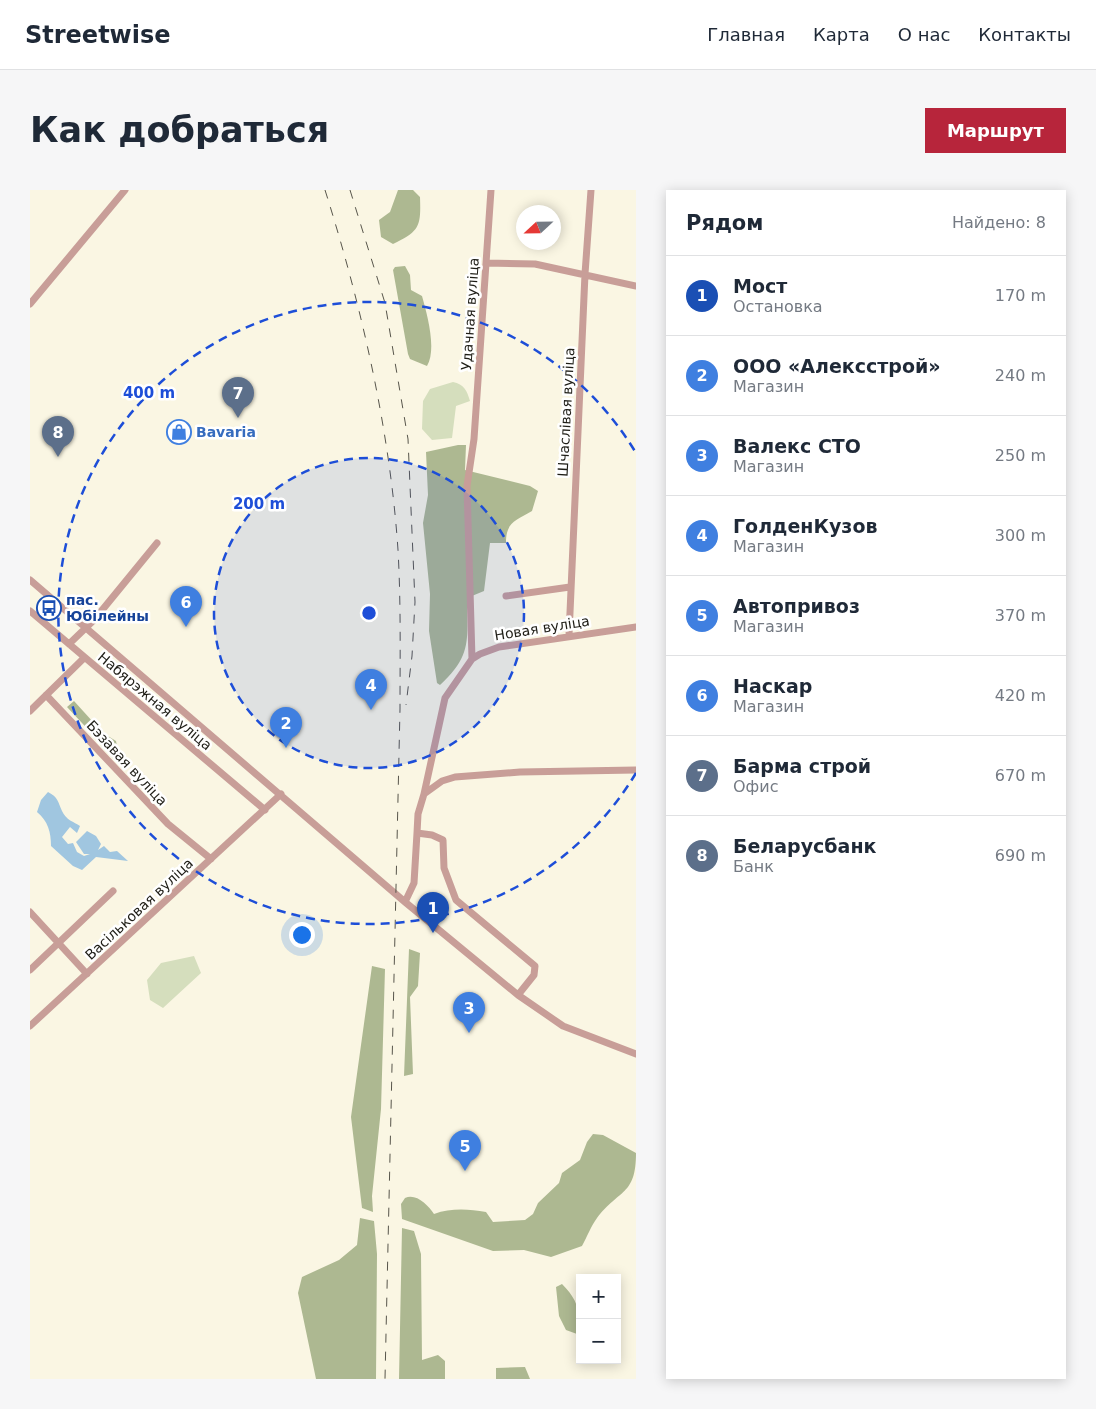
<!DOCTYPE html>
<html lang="ru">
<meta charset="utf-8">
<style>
body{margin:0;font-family:"DejaVu Sans",sans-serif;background:#f6f6f7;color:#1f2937}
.controls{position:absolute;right:15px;bottom:15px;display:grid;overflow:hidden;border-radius:0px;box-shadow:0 2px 12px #0003}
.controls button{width:45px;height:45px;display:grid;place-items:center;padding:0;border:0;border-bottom:1px solid #e0e1e3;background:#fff;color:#1f2937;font:25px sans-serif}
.compass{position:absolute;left:486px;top:15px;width:45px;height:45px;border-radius:50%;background:#fff;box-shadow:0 2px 12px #0003;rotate:248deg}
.you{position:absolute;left:271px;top:744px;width:18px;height:18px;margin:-12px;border:4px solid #fff;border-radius:50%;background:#1a73e8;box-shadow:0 0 0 8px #1a73e833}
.badge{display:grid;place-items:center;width:32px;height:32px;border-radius:50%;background:#b7253b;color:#fff;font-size:16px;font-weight:700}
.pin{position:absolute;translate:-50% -41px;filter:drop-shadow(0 1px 2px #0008)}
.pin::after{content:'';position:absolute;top:26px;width:18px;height:15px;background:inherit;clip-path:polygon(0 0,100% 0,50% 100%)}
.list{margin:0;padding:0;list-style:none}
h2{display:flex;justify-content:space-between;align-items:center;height:65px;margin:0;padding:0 20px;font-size:21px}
h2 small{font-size:16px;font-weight:400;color:#747a83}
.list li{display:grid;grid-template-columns:32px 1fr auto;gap:15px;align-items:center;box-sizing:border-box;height:80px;padding:0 20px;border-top:1px solid #e0e1e3}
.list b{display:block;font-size:19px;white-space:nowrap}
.list p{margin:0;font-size:16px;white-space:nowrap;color:#747a83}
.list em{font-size:16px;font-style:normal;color:#747a83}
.map{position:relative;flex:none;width:606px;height:1189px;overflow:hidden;border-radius:0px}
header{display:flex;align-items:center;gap:30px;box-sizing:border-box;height:70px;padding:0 25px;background:#fff;border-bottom:1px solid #e0e1e3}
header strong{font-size:24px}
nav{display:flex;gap:28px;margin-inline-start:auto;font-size:18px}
.intro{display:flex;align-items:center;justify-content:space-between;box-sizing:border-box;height:120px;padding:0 30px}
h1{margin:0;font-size:35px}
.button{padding:12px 22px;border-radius:0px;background:#b7253b;color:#fff;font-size:18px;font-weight:700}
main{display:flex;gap:30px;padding:0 30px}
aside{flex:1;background:#fff;border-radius:0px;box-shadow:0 2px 12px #0003}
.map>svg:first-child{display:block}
.green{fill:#d5debd}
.forest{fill:#adb891}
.water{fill:#a0c6e0}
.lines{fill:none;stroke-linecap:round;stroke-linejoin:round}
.minor{stroke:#c89e98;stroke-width:7}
.rail{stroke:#57554b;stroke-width:1;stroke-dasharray:9 9;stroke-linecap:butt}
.ring{fill:none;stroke:#1d4ed8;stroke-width:2.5;stroke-dasharray:9 6}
.labels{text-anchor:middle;stroke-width:5;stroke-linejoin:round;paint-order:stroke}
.street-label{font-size:14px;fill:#1e1d16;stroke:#fff}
.shop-label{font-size:14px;font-weight:bold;fill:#366cbe;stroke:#fff;text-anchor:start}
.transit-label{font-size:14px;font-weight:bold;fill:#164399;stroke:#fff;text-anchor:start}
.centre{fill:#1d4ed8;stroke:#fff;stroke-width:2.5}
.ring-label{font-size:15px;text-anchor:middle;font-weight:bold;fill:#1d4ed8;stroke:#fff;stroke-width:5;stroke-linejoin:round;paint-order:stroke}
</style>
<header>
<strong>Streetwise</strong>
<nav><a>Главная</a><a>Карта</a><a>О нас</a><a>Контакты</a></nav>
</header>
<div class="intro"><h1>Как добраться</h1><a class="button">Маршрут</a></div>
<main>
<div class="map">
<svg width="606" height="1189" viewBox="0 0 606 1189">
<rect width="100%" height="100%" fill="#faf6e3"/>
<path class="green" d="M423 192C434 194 437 201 440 211L426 216 422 248 402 250 392 239 393 211 400 199Z
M164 766 171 783 133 818 120 810 117 790 131 773Z"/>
<path class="forest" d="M368 0H383L390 7C391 36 390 41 363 54L351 47 349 30 360 22Z
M375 76 380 85 381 100 392 106C397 124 407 159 397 176L380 169 378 164 363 80 365 77Z
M428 255H436L435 280 500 296 508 301 502 321C485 331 476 332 476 353H460L454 401 437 408C437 448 443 465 410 495L407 493 399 441 400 404 393 333 398 305 396 262Z
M44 511 73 543 86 551 89 567 81 564 37 517Z
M379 759 390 763 388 796 380 807 383 884 374 886Z
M342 776 355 779 351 919 342 1006 343 1022 332 1018 321 927Z
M563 944 573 945 606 963C606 1006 589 999 567 1028 561 1036 557 1047 552 1056L521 1067 494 1060 463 1061 372 1029 371 1014 375 1008C386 1003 398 1015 404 1024 421 1018 438 1019 456 1022L463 1032 495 1030 503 1024 508 1013 529 993 532 983 550 970 557 952Z
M330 1028 344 1031 347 1064 346 1189H286L268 1103 272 1087 309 1070 327 1055Z
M372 1038 384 1041 391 1064 392 1170 408 1165 415 1171V1189H369Z
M532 1094C547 1109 552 1122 547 1144L536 1140 529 1126 526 1097Z
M495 1177 500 1189H466V1178Z"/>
<path class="water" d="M18 602C28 607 28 612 32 621 36 630 44 632 50 636L47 643 40 637 32 647 38 654 43 653 47 662 54 666 60 664H54L46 652 57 641 66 646 71 654 68 660 74 656 80 662 87 661 98 671 66 667 52 680 43 676 21 656C21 642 18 631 7 622L11 610Z"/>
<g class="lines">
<path class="minor" d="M456 73 505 74 606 96
M0 114 95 0
M0 390 375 712 488 805 533 836 606 864
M476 406 540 397
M0 421 235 620
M539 445 555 84 561 0
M39 454 64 430 127 353
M442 469 437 296 444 249 461 0
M16 505 138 634 181 669
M0 521 54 468
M394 604 415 508 442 469 450 464 469 457 606 437
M375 712 384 693 387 643
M0 722 57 784
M0 780 83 701
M488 805 504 785 505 776 426 710 414 678 413 650 402 645 387 643 388 624 394 604 412 591 425 587 490 582 606 580
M0 836 251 604"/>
<path class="rail" d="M295 0C331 114 360 240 368 360 371 413 370 466 370 519L355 1189
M320 0 355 113 378 249 385 412 382 466 376 515"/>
</g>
<circle cx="339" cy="423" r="155" fill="#1d4ed8" fill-opacity=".12"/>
<g class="ring">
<circle cx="339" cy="423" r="155"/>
<path d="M606 583A311 311 0 1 1 606 263"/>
</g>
<defs>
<symbol id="shop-ring" viewBox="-11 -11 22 22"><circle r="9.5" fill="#fff" stroke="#3f7fe0" stroke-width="1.5"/><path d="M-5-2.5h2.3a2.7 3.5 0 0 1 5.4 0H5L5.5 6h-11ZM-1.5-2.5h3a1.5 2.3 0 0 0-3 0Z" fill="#3f7fe0"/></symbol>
<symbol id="bus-ring" viewBox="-11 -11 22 22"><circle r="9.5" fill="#fff" stroke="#1a4fb4" stroke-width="1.5"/><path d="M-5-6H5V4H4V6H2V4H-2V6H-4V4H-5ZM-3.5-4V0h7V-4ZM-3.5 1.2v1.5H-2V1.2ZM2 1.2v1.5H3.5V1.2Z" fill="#1a4fb4"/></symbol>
</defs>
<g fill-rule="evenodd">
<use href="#shop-ring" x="135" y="228" width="28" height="28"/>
<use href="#bus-ring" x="5" y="404" width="28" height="28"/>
</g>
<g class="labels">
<g class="street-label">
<text transform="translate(440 124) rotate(-86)" y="5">Удачная вуліца</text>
<text transform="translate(536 222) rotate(-87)" y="5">Шчаслівая вуліца</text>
<text transform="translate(512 438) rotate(-9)" y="5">Новая вуліца</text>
<text transform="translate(125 511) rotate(40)" y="5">Набярэжная вуліца</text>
<text transform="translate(97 573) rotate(47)" y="5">Бэзавая вуліца</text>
<text transform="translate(109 719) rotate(-43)" y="5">Васільковая вуліца</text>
</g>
<g class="shop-label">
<text x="166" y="247">Bavaria</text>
</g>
<g class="transit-label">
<text x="36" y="415">пас.<tspan x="36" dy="16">Юбілейны</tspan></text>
</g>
</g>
<circle cx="339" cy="423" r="8" class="centre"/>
<g class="ring-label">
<text x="119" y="208">400 m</text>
<text x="229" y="319">200 m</text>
</g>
</svg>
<div class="controls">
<button>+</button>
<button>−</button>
</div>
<svg class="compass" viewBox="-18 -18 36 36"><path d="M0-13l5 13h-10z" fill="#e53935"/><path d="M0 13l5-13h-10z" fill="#747a83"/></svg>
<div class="you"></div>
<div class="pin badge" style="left:403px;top:743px;background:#1a4fb4">1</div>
<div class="pin badge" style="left:256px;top:558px;background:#3f7fe0">2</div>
<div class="pin badge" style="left:439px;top:843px;background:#3f7fe0">3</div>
<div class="pin badge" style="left:341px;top:520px;background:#3f7fe0">4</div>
<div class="pin badge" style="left:435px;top:981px;background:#3f7fe0">5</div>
<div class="pin badge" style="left:156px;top:437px;background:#3f7fe0">6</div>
<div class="pin badge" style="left:208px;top:228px;background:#5c6f8a">7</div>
<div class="pin badge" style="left:28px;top:267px;background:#5c6f8a">8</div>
</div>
<aside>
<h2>Рядом<small>Найдено: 8</small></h2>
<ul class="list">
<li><span class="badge" style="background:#1a4fb4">1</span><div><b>Мост</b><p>Остановка</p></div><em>170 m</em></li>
<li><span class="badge" style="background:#3f7fe0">2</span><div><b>ООО «Алексстрой»</b><p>Магазин</p></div><em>240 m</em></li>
<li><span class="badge" style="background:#3f7fe0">3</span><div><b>Валекс СТО</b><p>Магазин</p></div><em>250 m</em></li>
<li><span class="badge" style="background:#3f7fe0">4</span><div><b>ГолденКузов</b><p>Магазин</p></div><em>300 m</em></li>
<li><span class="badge" style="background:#3f7fe0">5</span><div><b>Автопривоз</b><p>Магазин</p></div><em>370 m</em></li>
<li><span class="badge" style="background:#3f7fe0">6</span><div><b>Наскар</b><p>Магазин</p></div><em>420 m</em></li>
<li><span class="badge" style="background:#5c6f8a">7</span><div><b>Барма строй</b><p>Офис</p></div><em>670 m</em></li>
<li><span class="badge" style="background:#5c6f8a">8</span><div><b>Беларусбанк</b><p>Банк</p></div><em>690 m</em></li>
</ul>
</aside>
</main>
